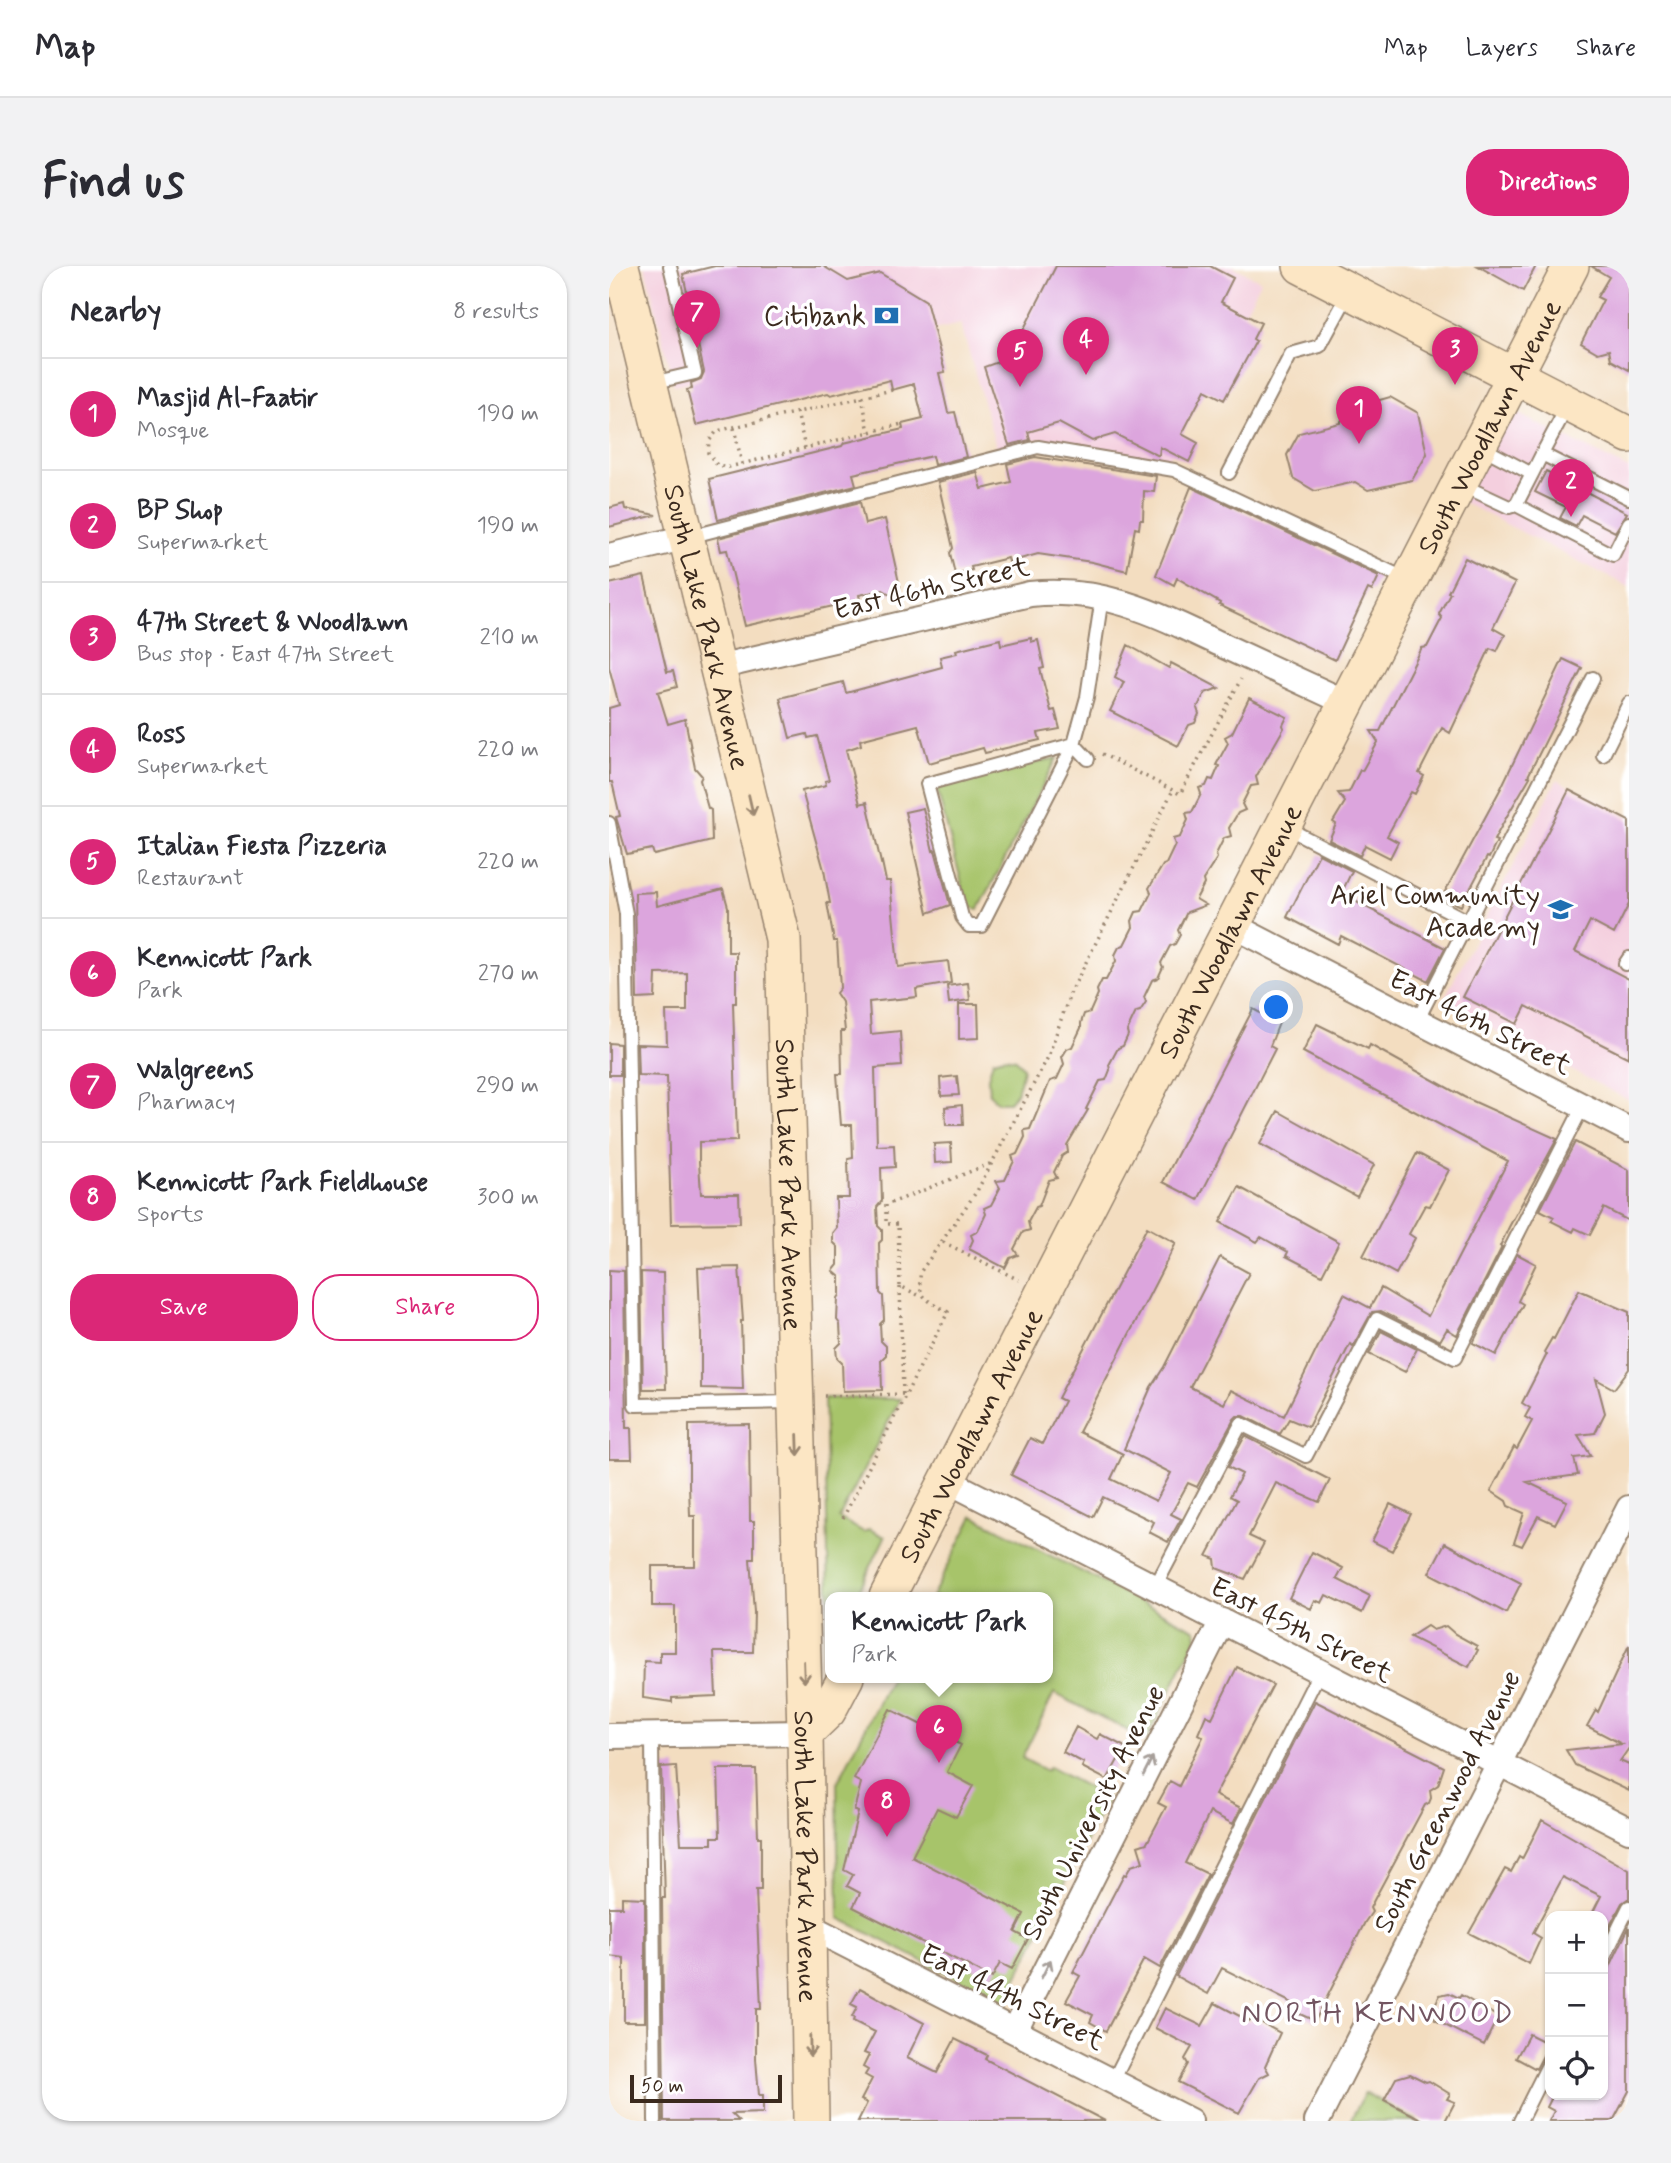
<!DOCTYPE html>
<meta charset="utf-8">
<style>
body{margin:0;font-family:Mynerve,sans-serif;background:#f2f2f3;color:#2b2b33}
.controls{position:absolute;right:21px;bottom:21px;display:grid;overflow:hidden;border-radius:14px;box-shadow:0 2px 5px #0004}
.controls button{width:63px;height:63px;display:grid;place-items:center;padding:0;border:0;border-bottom:2px solid #e1e1e2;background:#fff;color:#2b2b33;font:35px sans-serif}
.scale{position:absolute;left:21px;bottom:18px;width:152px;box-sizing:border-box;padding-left:7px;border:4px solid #3b2a1e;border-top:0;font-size:19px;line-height:24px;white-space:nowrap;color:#3b2a1e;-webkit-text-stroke:5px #fff;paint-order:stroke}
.you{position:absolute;left:668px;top:742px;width:24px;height:24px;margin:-18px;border:5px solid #fff;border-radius:50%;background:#1a73e8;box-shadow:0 0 0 10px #1a73e833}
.badge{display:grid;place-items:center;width:46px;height:46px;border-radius:50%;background:#db2777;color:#fff;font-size:23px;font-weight:700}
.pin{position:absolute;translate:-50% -58px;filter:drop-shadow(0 2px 4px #0008)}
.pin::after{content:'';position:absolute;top:37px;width:24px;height:21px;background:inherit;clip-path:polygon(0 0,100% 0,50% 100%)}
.popup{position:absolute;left:216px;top:1326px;width:228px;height:91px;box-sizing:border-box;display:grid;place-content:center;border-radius:14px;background:#fff;filter:drop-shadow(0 2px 5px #0005);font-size:23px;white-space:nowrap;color:#7c7c81}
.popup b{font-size:26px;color:#2b2b33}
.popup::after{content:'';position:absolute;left:50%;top:100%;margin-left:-14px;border:14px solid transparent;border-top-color:#fff}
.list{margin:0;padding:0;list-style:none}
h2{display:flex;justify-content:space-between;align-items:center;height:91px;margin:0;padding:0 28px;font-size:30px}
h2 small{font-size:23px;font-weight:400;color:#7c7c81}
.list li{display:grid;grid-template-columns:46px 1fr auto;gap:21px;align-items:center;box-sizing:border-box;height:112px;padding:0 28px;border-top:2px solid #e1e1e2}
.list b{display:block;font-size:26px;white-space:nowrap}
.list p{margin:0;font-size:23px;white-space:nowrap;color:#7c7c81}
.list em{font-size:23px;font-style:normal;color:#7c7c81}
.actions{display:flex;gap:14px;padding:21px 28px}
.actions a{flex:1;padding:16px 0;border:2px solid #db2777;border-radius:28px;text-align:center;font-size:24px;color:#db2777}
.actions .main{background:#db2777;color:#fff}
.icon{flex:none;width:38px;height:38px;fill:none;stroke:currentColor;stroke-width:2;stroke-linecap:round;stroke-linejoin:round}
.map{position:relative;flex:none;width:1020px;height:1855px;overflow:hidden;border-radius:28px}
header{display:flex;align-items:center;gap:42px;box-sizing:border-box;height:98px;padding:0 35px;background:#fff;border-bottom:2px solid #e1e1e2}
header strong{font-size:33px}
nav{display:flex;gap:38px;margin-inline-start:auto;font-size:24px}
.intro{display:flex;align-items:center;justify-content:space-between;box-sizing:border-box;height:168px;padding:0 42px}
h1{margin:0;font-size:49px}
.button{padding:18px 32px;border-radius:28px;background:#db2777;color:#fff;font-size:24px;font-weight:700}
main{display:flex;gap:42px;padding:0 42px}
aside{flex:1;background:#fff;border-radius:28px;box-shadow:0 2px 5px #0004}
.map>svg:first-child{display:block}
.built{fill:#f4cfde}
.green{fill:#a7c46b;stroke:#717744;stroke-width:2}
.building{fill:#dca5dd}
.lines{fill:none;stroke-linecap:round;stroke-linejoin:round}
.lane-casing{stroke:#97846f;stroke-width:16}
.street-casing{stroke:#97846f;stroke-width:28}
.secondary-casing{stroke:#97846f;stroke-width:38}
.path{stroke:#97846f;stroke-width:3.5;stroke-dasharray:2 5;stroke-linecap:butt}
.lane{stroke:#fff;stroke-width:12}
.street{stroke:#fff;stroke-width:24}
.secondary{stroke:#fce6c4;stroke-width:35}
.oneway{stroke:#9c8871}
.oneway2{stroke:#a79f9a}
.labels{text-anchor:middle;stroke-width:7;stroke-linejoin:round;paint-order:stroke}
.poi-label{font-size:28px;fill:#3b2a1e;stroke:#fff;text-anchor:end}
.street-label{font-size:28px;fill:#3b2a1e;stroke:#fff}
.neighbourhood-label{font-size:30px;letter-spacing:2px;fill:#735561;stroke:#fff}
</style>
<header>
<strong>Map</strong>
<nav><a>Map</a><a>Layers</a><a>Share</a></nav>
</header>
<div class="intro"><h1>Find us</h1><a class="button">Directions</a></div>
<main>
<aside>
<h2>Nearby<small>8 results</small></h2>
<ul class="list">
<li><span class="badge">1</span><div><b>Masjid Al-Faatir</b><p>Mosque</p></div><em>190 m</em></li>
<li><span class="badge">2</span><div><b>BP Shop</b><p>Supermarket</p></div><em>190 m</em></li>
<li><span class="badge">3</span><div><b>47th Street &amp; Woodlawn</b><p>Bus stop · East 47th Street</p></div><em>210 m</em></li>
<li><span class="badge">4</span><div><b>Ross</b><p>Supermarket</p></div><em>220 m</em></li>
<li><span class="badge">5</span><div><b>Italian Fiesta Pizzeria</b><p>Restaurant</p></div><em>220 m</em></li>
<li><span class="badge">6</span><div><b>Kennicott Park</b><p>Park</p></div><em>270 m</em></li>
<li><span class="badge">7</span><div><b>Walgreens</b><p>Pharmacy</p></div><em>290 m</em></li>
<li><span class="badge">8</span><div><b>Kennicott Park Fieldhouse</b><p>Sports</p></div><em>300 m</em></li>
</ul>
<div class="actions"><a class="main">Save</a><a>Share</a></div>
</aside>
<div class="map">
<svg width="1020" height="1855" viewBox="0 0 1020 1855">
<rect width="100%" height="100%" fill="#fff"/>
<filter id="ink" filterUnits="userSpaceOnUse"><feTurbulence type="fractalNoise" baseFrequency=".0143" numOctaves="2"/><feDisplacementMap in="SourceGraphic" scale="14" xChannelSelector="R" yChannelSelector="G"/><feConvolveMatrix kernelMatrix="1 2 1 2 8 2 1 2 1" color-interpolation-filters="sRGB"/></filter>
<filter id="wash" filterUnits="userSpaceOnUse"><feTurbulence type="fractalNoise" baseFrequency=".00686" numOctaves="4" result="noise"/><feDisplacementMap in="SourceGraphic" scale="28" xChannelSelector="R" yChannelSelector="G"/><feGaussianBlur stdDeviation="1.57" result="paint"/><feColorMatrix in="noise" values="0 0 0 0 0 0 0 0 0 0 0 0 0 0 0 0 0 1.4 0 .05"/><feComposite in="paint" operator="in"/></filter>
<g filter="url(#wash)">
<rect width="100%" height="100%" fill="#f3ddc0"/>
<path class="built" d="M36 0H623L652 15 555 202 431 173 388 184 352 58 65 119Z
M891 139 1020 203V321L844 231Z
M948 514 1020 551V834L833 737Z"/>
<path class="green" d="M448 492 370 643 359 641 327 519Z
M395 791 407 793 414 801C412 815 410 825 400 836H389L380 828 379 812 384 794Z
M215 1132 291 1133 230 1252 255 1266 260 1263 276 1271 247 1331H222L221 1367Z
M364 1250 587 1364 588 1371 537 1474 445 1427 413 1492 437 1505 440 1501 499 1532 395 1737 230 1652 228 1518 282 1411H438V1331H323Z
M756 1827 808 1855H741Z"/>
<g id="blocks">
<path class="building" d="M106 0H214L239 15 271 7 317 35 336 106 330 107 339 147 346 146 357 191 325 199 323 190 244 208 247 219 109 254 100 213 233 180 235 177 294 163 293 158 314 153 305 118 283 124 281 114 222 129 219 127 87 159 78 124 83 123 82 117 92 113 95 106 74 8Z
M447 0H601L624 12 612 36 652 57 644 73 647 75 615 134 596 124 573 168 589 177 580 196 551 181 550 190 506 168 483 175 450 157 419 166 421 174 400 179 375 101 400 92Z
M869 0H927L914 25Z
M982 0H1020V104L1002 94 1000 84 989 87 972 77 994 34 988 31 1000 11Z
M781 131 809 147 818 188 803 214 759 224 746 216 706 225 684 212 678 189 690 167 731 157 739 143Z
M426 191 547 210 545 226 535 225 534 254H531L530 263 526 262 518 305 483 296 429 288 400 296 399 292 362 301 363 304 346 308 341 287 344 282 329 216 368 206 373 223 402 216 398 198Z
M937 205 1018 247 1006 266 973 249 967 260 951 252 957 241 926 226Z
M582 221 770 310 763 325 759 323 726 394 610 339 611 337 568 312 565 319 547 309Z
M251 236 256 258 276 253 291 321 285 323 281 328 274 324 250 329 251 334 136 360 118 284 112 285 109 272Z
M15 238 16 243 47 249 0 261V242Z
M856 292 906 317 884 362 896 369 888 385 881 382 841 467 833 462 810 507 815 510 806 528 802 526 778 570 789 576 781 592 756 579 751 590 720 574 727 558 724 556 736 536 729 527 740 526 751 504 753 505 769 476 762 465H771L813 382 818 381 833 352 830 348 841 327 839 326Z
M35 310 58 406 64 405 68 421 49 426 59 458 76 453 86 502 93 510 91 514 99 542 102 544 103 575 45 589 43 583 18 588 7 551 11 550 3 516H0V442L10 439 0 401V318Z
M422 372V376L429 374 435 402 431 403 442 445 446 444 451 463 429 467 431 474 376 487 374 482 320 497 309 459 251 474 252 479 237 484 251 538 258 536 272 597 273 596 277 615H281L289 701 339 695 342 717 307 723 308 731 260 736 262 768 291 765 293 800 266 802 268 880 285 879 286 901 272 902 273 935 268 941 269 960 273 964V974L270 977 271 1027 274 1030 275 1054 271 1058 272 1075 277 1080V1089L272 1094 273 1124 234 1125 233 1097 228 1092 227 1082 232 1077 231 1058 228 1054 229 1032 231 1029V1011L224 1005 229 999V981L224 976V967L228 962 227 932H240L239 893 244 892 243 859H232L228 808H233L232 765H236L233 736 227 727 231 722 228 675H225L218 637H221L215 604 193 525 217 519 216 515 220 514 208 470 199 472 198 468 181 472 171 432 234 416 237 427 333 401 331 391 348 387 347 384 391 373 392 379Z
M519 379 560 402 562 397 610 422 596 427 588 442 590 448 586 457 580 459 569 480 501 445 515 416 506 411Z
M954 393 973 402 919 510 921 511 898 550 885 574 888 575 880 592 878 591 852 640 833 631 892 522Z
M640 432 678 451 674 459 675 462 647 511 649 519 642 520 633 538 636 544 629 547 620 562 622 570 615 572 607 588 608 592 594 614 595 618 587 633 597 639 578 646 569 664 571 669 566 678 561 680 552 697 554 701 549 712 543 714 535 731 537 736 531 745 527 746 518 765 519 769 514 780 509 782 500 799 501 804 497 814 491 815 477 843 479 844 458 879 459 886 453 890 445 906 448 912 440 914 430 940 427 941 419 956 421 964 414 966 405 983 409 989 401 992 396 1002 360 983 364 974 362 969 369 965 377 948 375 942 382 939 391 922 387 915 396 914 405 895 403 890 408 888 416 871 415 864 421 863 441 815 448 813 455 798 453 791 458 783 463 781 472 762V757L475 748 481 746 489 728 488 724 493 714H497L507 695 506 689 510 681 515 679 524 661 523 655 527 646 533 645 542 627 540 622 554 599 557 598 566 579 564 573 571 571 579 554 577 547 583 546 592 528 590 522 597 520 600 513 604 514 610 500 607 499 619 477 616 471 623 467Z
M960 524 1020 555V638L1005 668 981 655 966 685 1020 713V792L917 740 908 758 854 731Z
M314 542 324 585 326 584 341 639 319 647 296 546Z
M710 588 743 605 732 628 836 682 819 715 732 670 729 678 678 651Z
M114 623 119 641V686H127V737H124L128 875 90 876V896L92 928H130L131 957 62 958 58 810 29 809 28 778 58 779 57 745H78V707L47 708 46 732 28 733 26 627 47 626 48 640Z
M359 717 361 734 340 737 338 720Z
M350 738H369L370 772 350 773Z
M644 743 670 757 661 780 666 783 589 934 554 916Z
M708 758 759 783 761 779 855 831 948 873 900 961 891 980 893 981 848 1069 838 1063 831 1075 772 1045 763 1046 744 1080 741 1078 699 1161 680 1153 671 1168 635 1150H628L625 1153 588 1221 579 1217 562 1248 572 1253 559 1276 540 1266 545 1256 494 1231 484 1251 402 1209 421 1172 433 1178 455 1135 449 1132 538 961 567 977 470 1166 514 1188 502 1213 547 1235 562 1207 515 1183 542 1121 555 1101 611 991 640 1007 581 1121 615 1138 622 1124 675 1150 735 1028 761 1042 772 1022 819 1050 899 895 694 786Z
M0 777 11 778V809H0Z
M348 810 350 829 332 830 331 812Z
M353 839 354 859H337L336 841Z
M669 845 765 899 748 931 651 878Z
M966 876 1020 904V955L995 942 981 969 966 962 964 966 942 955 945 951 931 944Z
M342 877 343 896 326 897 325 878Z
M808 887 840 904 821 940 816 939 800 968 806 972 787 1008 754 990Z
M630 921 730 976 713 1009 677 990 679 986 652 971 648 976 611 956Z
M908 988 927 998 909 1035 914 1038 887 1089 864 1077Z
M130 1001 134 1055H132L134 1123 92 1122V1068L89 1002Z
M0 1004 15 1005 17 1162H22L23 1193H0Z
M32 1006 54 1007 57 1123H34Z
M970 1024 1020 1046V1103L1005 1123 987 1113 996 1147 986 1167 969 1169 982 1190 965 1192 969 1209 918 1216 958 1235 946 1258 929 1250 913 1280 905 1277 915 1247 899 1240 897 1235 882 1225 905 1181 908 1183 923 1155 916 1151 921 1142 913 1137 938 1088 935 1086 943 1072 945 1073Z
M772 1065 808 1083 796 1106 760 1088Z
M140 1158 141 1255H145V1293H141L145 1346 144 1386H105L107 1430 63 1432V1436L34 1432 35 1395 51 1396V1386H66V1340H43V1300H86V1250H81L80 1219V1159Z
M636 1170 721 1214 710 1236 667 1217 640 1270 655 1277 636 1313 607 1302 606 1293 598 1290 628 1234 621 1230 633 1208 619 1201Z
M781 1238 802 1248 783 1285 763 1275Z
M836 1277 912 1317 897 1347 820 1307Z
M703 1286 734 1302 728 1313 761 1330 753 1347 717 1329 713 1337 706 1334 702 1343 680 1332Z
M818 1360 824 1364 837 1360 846 1368 868 1380 867 1383 869 1384 860 1401 801 1371Z
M1020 1379V1482L1011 1495 1020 1499V1525L966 1499 957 1484 1013 1478 978 1460 987 1444 989 1446Z
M628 1401 664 1419 606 1529 632 1542 624 1558 601 1546 576 1597 599 1608 551 1702 535 1693 497 1765 481 1756 484 1749 457 1735 471 1710 464 1706 515 1608 517 1609 522 1600 534 1596 529 1580 538 1577 557 1541 549 1537 561 1515 570 1520 594 1471 589 1468 597 1449 603 1452Z
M706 1435 835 1501 829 1519 821 1524 822 1532 820 1537 816 1539 765 1634 761 1642 763 1646 756 1656 706 1755 682 1744 685 1738 613 1702 599 1728 567 1710Z
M281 1443 352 1479 338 1506 364 1520 347 1551 328 1542 303 1591 415 1648 406 1666 419 1673 403 1703 391 1697 383 1712 244 1641 251 1627 238 1620 244 1609 235 1604 249 1546 245 1544 252 1517 245 1513Z
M467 1461 488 1473 491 1468 516 1481 498 1514 473 1501 475 1497 454 1486Z
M67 1500 72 1578H103V1571H111L109 1503H147L149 1571H152V1624H147L152 1743H147V1793L150 1829H154V1847L123 1848 130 1855H55L53 1632H56L52 1501Z
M933 1554 1020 1604V1632L1013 1637 995 1671 994 1650H982L992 1630 954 1611 924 1667 932 1672 920 1698 860 1667 896 1603 902 1606 910 1591 913 1593Z
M13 1631 36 1632V1756H15V1692L0 1690V1641H13Z
M1020 1661V1825L1004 1855H940L945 1845 938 1841 944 1829H994V1715Z
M251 1722 315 1757 298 1792 328 1807 346 1773 378 1789 376 1793 496 1855H249L258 1837 252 1834 263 1813 256 1809 259 1804 254 1801 260 1789 255 1787 266 1766 244 1755 245 1752 243 1751 248 1741 242 1738Z
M840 1727 850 1732 852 1729 889 1751 875 1779 826 1754 823 1744 831 1729Z
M606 1737 640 1755 644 1752 671 1767 656 1800 660 1807 650 1812 630 1847 569 1816 579 1798 576 1793 583 1781 546 1762 556 1742 593 1760Z
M920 1768 940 1778 927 1803 907 1792Z
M801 1808 817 1816 820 1815 841 1828 838 1833 846 1836 836 1855H816L775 1834 787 1812Z"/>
</g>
</g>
<g filter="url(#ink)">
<use href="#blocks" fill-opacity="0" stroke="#97846f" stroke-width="2"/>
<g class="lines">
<defs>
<path id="lane" d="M43 117 86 107 61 0
M958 141 933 188 1020 232
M872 181 923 208 933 188
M620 207 682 88 711 80 741 25
M853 219 900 241 907 239 923 208
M907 239 1004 289 1020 257
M80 271 429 181 565 204 797 313
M994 489 1020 437
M479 493 465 478 318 518 353 651 360 660H372L465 478 478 431 493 331
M0 557 17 648 26 1139 184 1136
M676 561 859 655
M1016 698 1020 692
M808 755 984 412
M546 1321 632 1158 697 1190 768 1053 846 1092 974 840
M43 1470 46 1855
M994 1693 1020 1641
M504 1815 711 1405
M911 1855 941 1795"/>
<path id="street" d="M0 290 78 271
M109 401 421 328C495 320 550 349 615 380 656 399 697 418 738 437
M623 659 1020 864
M339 1215 1020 1564
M0 1470 196 1467
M200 1660 581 1855
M406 1764 613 1355
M708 1855 1020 1242"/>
<g id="secondary">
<path id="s1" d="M12 0 174 673 196 1467 202 1855"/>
<path d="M692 0 1020 169"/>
<path id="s2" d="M278 1331 962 0"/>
<path d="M196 1467 219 1445 237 1411"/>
</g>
</defs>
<use href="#lane" class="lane-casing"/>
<use href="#street" class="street-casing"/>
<use href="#secondary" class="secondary-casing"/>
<path class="path" d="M283 124 108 165 100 175 99 187 108 199 120 201 293 158
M253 131 260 166
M188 146 196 182
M125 162 133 198
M493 488 571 528 632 413
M334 976 410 1014
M291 1020 289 958H277V939L383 897
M294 1128 291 1020 313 1031
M215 1130 295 1128
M234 1252 339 1046C318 1034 307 1032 312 1005L368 925 439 791 461 728 564 524"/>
<use href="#lane" class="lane"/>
<use href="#street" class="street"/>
<use href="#secondary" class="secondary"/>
</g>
<defs><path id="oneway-shaft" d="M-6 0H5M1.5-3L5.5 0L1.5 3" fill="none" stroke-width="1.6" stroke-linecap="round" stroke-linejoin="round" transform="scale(1.75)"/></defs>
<g class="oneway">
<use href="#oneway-shaft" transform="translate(142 539) rotate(77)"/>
<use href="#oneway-shaft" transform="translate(189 1179) rotate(88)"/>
<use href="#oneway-shaft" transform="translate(195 1406) rotate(88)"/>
<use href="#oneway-shaft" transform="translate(201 1780) rotate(89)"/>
</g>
<g class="oneway2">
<use href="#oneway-shaft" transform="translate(539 1500) rotate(-63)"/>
<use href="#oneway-shaft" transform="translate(437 1703) rotate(-63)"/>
</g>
</g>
<defs>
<symbol id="bank-bare" viewBox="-9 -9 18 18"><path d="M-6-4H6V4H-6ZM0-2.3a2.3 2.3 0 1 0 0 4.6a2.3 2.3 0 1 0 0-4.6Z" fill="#1f6fb2" stroke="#fff" stroke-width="2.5" paint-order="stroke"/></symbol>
<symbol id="school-bare" viewBox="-9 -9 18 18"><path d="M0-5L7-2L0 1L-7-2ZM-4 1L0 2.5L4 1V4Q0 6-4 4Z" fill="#1f6fb2" stroke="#fff" stroke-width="2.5" paint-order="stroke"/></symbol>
</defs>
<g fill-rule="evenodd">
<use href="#bank-bare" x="260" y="32" width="35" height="35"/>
<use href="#school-bare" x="934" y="626" width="35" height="35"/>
</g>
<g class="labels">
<g class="poi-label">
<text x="257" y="59">Citibank</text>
<text x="931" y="638">Ariel Community<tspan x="931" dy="32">Academy</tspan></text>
</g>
<g class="street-label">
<text dy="10" stroke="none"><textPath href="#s2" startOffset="1316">South Woodlawn Avenue</textPath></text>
<text transform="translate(322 321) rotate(-13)" y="10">East 46th Street</text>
<text dy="10" stroke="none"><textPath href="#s1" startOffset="371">South Lake Park Avenue</textPath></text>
<text dy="10" stroke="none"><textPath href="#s2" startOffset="749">South Woodlawn Avenue</textPath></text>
<text transform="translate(872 755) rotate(27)" y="10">East 46th Street</text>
<text dy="10" stroke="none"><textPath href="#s1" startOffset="938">South Lake Park Avenue</textPath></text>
<text dy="10" stroke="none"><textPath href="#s2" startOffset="182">South Woodlawn Avenue</textPath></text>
<text transform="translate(693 1363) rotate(27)" y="10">East 45th Street</text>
<text transform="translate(837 1535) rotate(-63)" y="10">South Greenwood Avenue</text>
<text transform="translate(483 1546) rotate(-63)" y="10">South University Avenue</text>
<text dy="10" stroke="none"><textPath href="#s1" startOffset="1610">South Lake Park Avenue</textPath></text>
<text transform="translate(404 1730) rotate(27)" y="10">East 44th Street</text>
</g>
<g class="neighbourhood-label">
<text x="769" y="1756">NORTH KENWOOD</text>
</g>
</g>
</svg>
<div class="controls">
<button>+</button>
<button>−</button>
<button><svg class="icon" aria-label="locate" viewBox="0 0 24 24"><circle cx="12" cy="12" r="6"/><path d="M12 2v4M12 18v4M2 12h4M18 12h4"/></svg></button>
</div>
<div class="scale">50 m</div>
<div class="you"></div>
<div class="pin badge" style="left:750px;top:178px">1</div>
<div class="pin badge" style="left:962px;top:251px">2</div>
<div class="pin badge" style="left:846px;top:119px">3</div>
<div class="pin badge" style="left:477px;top:109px">4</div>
<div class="pin badge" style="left:411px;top:121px">5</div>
<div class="pin badge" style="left:330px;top:1497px">6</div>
<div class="popup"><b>Kennicott Park</b>Park</div>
<div class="pin badge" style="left:88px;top:82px">7</div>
<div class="pin badge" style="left:278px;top:1571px">8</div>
</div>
</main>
